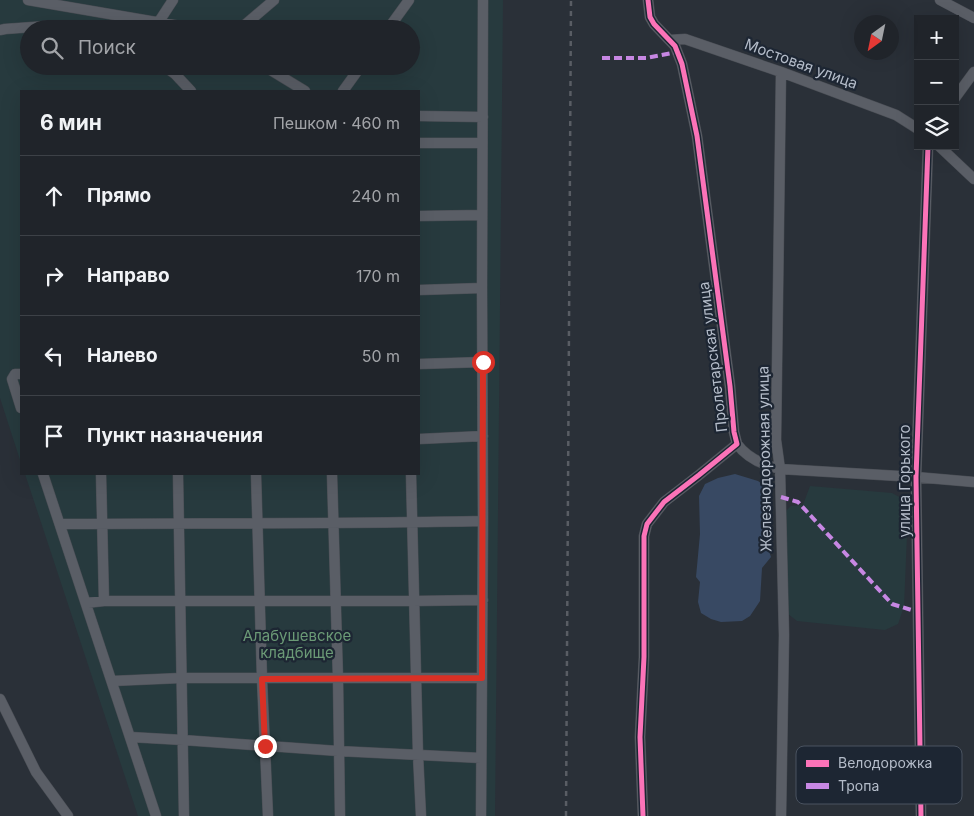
<!DOCTYPE html>
<html lang="ru">
<meta charset="utf-8">
<style>
body{margin:0;font-family:Inter,sans-serif;background:#282c32;color:#f1f3f6}
.controls{position:absolute;right:15px;top:15px;display:grid;overflow:hidden;border-radius:0px;box-shadow:0 5px 20px #0002}
.controls button{width:45px;height:45px;display:grid;place-items:center;padding:0;border:0;border-bottom:1px solid #3d4147;background:#20242a;color:#f1f3f6;font:25px sans-serif}
.compass{position:absolute;left:854px;top:15px;width:45px;height:45px;border-radius:50%;background:#20242a;box-shadow:0 5px 20px #0002;rotate:213deg}
.stop{position:absolute;width:15px;height:15px;margin:-11px;border:4px solid #d93025;border-radius:50%;background:#fff}
.stop.end{background:#d93025;border-color:#fff;box-shadow:0 1px 5px #0008}
.list{margin:0;padding:0;list-style:none}
h2{display:flex;justify-content:space-between;align-items:center;height:65px;margin:0;padding:0 20px;font-size:21px}
h2 small{font-size:16px;font-weight:400;color:#a2a4a8}
.list li{display:grid;grid-template-columns:32px 1fr auto;gap:15px;align-items:center;box-sizing:border-box;height:80px;padding:0 20px;border-top:1px solid #3d4147}
.list b{display:block;font-size:19px;white-space:nowrap}
.list em{font-size:16px;font-style:normal;color:#a2a4a8}
.icon{flex:none;width:28px;height:28px;fill:none;stroke:currentColor;stroke-width:2;stroke-linecap:round;stroke-linejoin:round}
.map{position:relative;flex:none;width:974px;height:816px;overflow:hidden}
.search{position:absolute;background:#20242a;box-shadow:0 5px 20px #0002;left:20px;top:20px;width:400px;height:55px;display:flex;align-items:center;gap:12px;box-sizing:border-box;padding:0 18px;border-radius:28px;color:#a2a4a8;font-size:19px}
.panel{position:absolute;background:#20242a;box-shadow:0 5px 20px #0002;left:20px;top:90px;width:400px;height:385px;border-radius:0px}
.map>svg:first-child{display:block}
.green{fill:#273a3e;fill-rule:evenodd}
.water{fill:#384963}
.lines{fill:none;stroke-linecap:round;stroke-linejoin:round}
.minor-casing{stroke:#484c53;stroke-width:11}
.minor{stroke:#5a5e66;stroke-width:10}
.rail{stroke:#595d64;stroke-width:2.5;stroke-dasharray:5 5;stroke-linecap:butt}
.quiet{stroke:#c787e3;stroke-width:4;stroke-dasharray:8 4;stroke-linecap:butt}
.cycleway-casing{stroke:#1d2633;stroke-width:8}
.cycleway{stroke:#fb73b8;stroke-width:5}
.route{stroke:#d93025;stroke-width:6}
.labels{text-anchor:middle;stroke-width:4.5;stroke-linejoin:round;paint-order:stroke}
.street-label{font-size:15px;fill:#b4bcc9;stroke:#1d2633}
.park-label{font-size:15px;fill:#6b9a76;stroke:#1d2633}
.key{fill:#1d2633;stroke:#4a5360;stroke-width:1}
.key-label{font-size:14px;fill:#b4bcc9}
</style>
<div class="map">
<svg width="974" height="816" viewBox="0 0 974 816">
<rect width="100%" height="100%" fill="#2a3038"/>
<path class="green" d="M0 0H503L495 816H138L25 474H419V91H21V463L0 398ZM29 29H411V66H29Z
M810 486 892 493 903 499 908 510 904 606 898 624 885 630 797 621 783 610 786 511 791 506 803 505Z"/>
<path class="water" d="M735 474 758 481 772 491 769 502 771 525 767 545 771 557 762 568 760 601 750 616 742 621 721 622 711 619 701 613 698 602 700 582 696 577 700 534 699 496 705 484 718 478Z"/>
<g class="lines">
<defs>
<path id="minor" d="M28 0 197 29
M940 0 974 18
M158 23 173 0
M240 29 274 0
M388 29 409 0
M0 30 5 29 47 26 71 29
M670 40 685 39 781 72 896 115 918 129
M164 66 175 74 191 91
M264 66 305 91
M781 72 776 440 780 469 784 635 781 816
M343 91 361 66
M955 98 974 72
M419 116 483 117
M419 143H482
M939 146 974 179
M419 216 482 215
M419 290 482 288
M419 364 483 362
M21 374H15L12 379 21 408
M419 439 483 436
M737 444C747 458 763 465 780 469L916 477 974 482
M43 474 156 816
M101 474 104 601
M178 474 184 816
M256 474 262 679 268 816
M332 474 338 679 340 816
M411 474 418 755 421 816
M60 524C201 523 342 524 483 521
M86 603 104 601H413L483 600
M112 681 181 678H482
M0 699 36 772 68 816
M130 737 183 740 338 751 481 758
M481 816 483 521 482 288 483 0
M643 816 640 737 644 657V536L647 524 664 502 699 475 737 444 734 432 730 386 697 136 682 64 675 46 654 24 650 17 648 0
M921 816 916 477 928 146"/>
</defs>
<use href="#minor" class="minor-casing"/>
<use href="#minor" class="minor"/>
<path class="rail" d="M566 816 571 0"/>
<path class="quiet" d="M602 58H646L677 52
M781 497 798 502 892 604 918 612"/>
<defs>
<path id="cycleway" d="M643 816 640 737 644 657V536L647 524 664 502 699 475 737 444 734 432 730 386 697 136 682 64 675 46 654 24 650 17 648 0
M921 816 916 477 928 146"/>
</defs>
<use href="#cycleway" class="cycleway-casing"/>
<use href="#cycleway" class="cycleway"/>
</g>
<g class="lines">
<path class="route" d="M265 746 262 679 482 678 483 362"/>
</g>
<g class="labels">
<g class="street-label">
<text transform="translate(801 64) rotate(20)" y="5">Мостовая улица</text>
<text transform="translate(713 357) rotate(-97)" y="5">Пролетарская улица</text>
<text transform="translate(765 459) rotate(-91)" y="5">Железнодорожная улица</text>
<text transform="translate(905 481) rotate(-90)" y="5">улица Горького</text>
</g>
<g class="park-label">
<text x="297" y="641">Алабушевское<tspan x="297" dy="17">кладбище</tspan></text>
</g>
</g>
<rect x="796" y="746" width="166" height="58" rx="8" class="key"/>
<rect x="806" y="760" width="23" height="7" fill="#fb73b8"/>
<rect x="806" y="783" width="23" height="6" fill="#c787e3"/>
<g class="key-label">
<text x="838" y="768">Велодорожка</text>
<text x="838" y="791">Тропа</text>
</g>
</svg>
<div class="controls">
<button>+</button>
<button>−</button>
<button><svg class="icon" aria-label="layers" viewBox="0 0 24 24"><path d="M12 4l9 5-9 5-9-5zM3 14l9 5 9-5"/></svg></button>
</div>
<svg class="compass" viewBox="-18 -18 36 36"><path d="M0-13l5 13h-10z" fill="#e53935"/><path d="M0 13l5-13h-10z" fill="#a2a4a8"/></svg>
<div class="stop" style="left:483px;top:362px"></div>
<div class="stop end" style="left:265px;top:746px"></div>
<div class="search"><svg class="icon" aria-label="search" viewBox="0 0 24 24"><circle cx="10" cy="10" r="6"/><path d="M15 15l6 6"/></svg>Поиск</div>
<section class="panel">
<h2>6 мин<small>Пешком · 460 m</small></h2>
<ul class="list">
<li><svg class="icon" aria-label="ahead" viewBox="0 0 24 24"><path d="M12 20V5M6 11l6-6 6 6"/></svg><div><b>Прямо</b></div><em>240 m</em></li>
<li><svg class="icon" aria-label="right" viewBox="0 0 24 24"><path d="M7 20v-9h11M14 6l5 5-5 5"/></svg><div><b>Направо</b></div><em>170 m</em></li>
<li><svg class="icon" aria-label="left" viewBox="0 0 24 24"><path d="M17 20v-9H6M10 6l-5 5 5 5"/></svg><div><b>Налево</b></div><em>50 m</em></li>
<li><svg class="icon" aria-label="arrive" viewBox="0 0 24 24"><path d="M6 21V4h12l-3 4 3 4H6"/></svg><div><b>Пункт назначения</b></div></li>
</ul>
</section>
</div>
